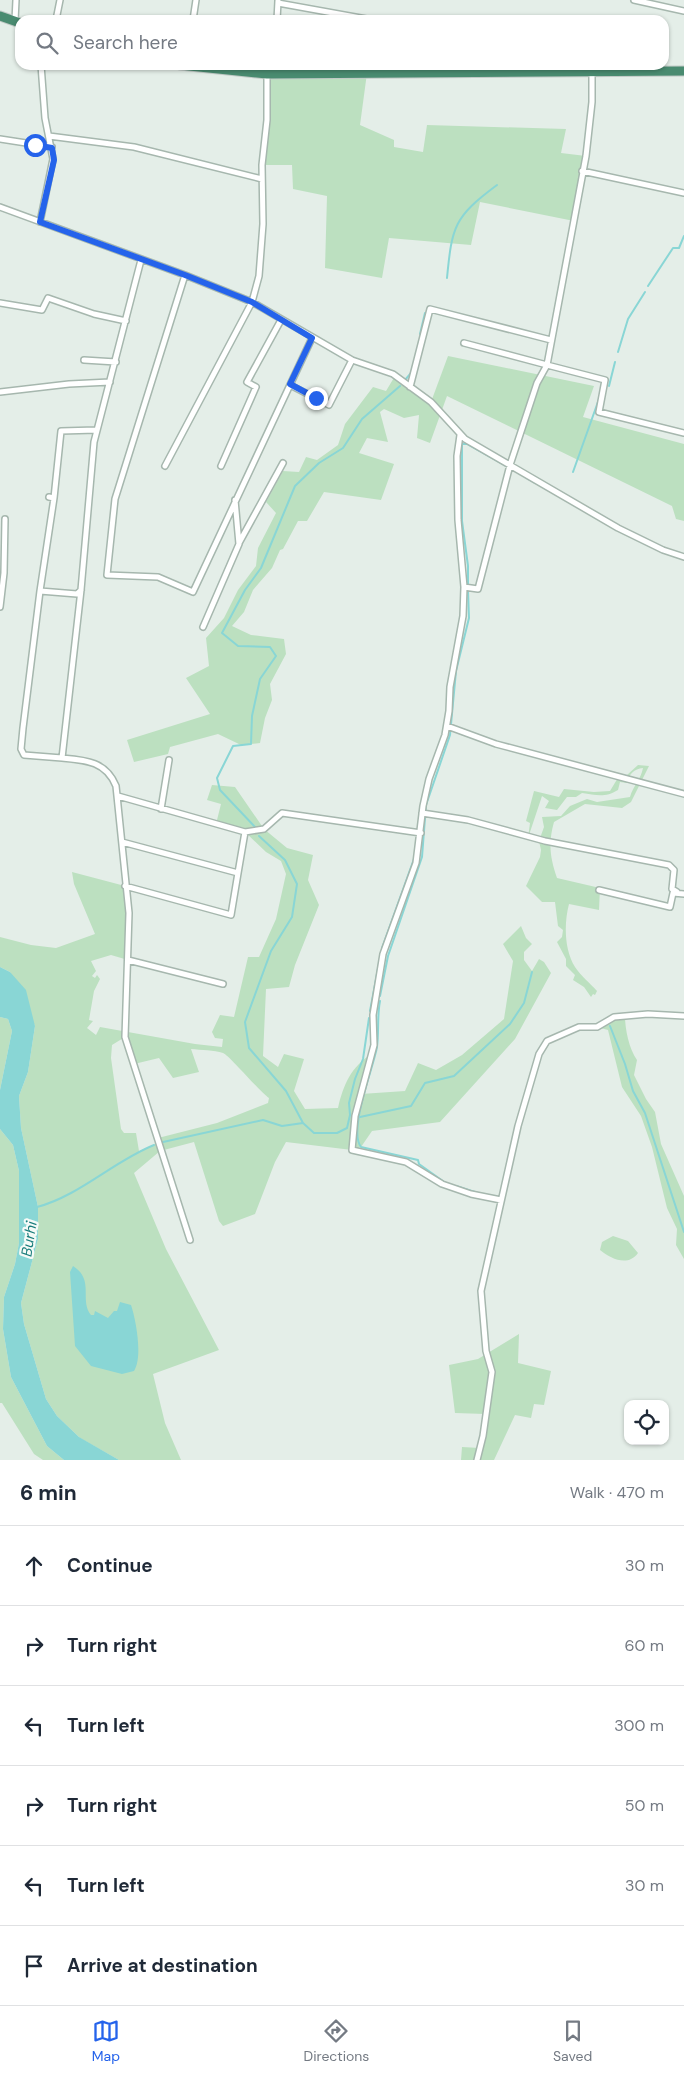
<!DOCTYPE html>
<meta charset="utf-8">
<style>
body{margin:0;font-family:"DM Sans",sans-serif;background:#f6f6f7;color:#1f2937}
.controls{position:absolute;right:15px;bottom:15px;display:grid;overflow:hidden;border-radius:10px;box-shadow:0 1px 4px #0004}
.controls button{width:45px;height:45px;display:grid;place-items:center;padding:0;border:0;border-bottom:1px solid #e0e1e3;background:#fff;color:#1f2937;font:25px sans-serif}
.stop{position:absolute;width:15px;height:15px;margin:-11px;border:4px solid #2563eb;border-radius:50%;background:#fff}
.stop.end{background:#2563eb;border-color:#fff;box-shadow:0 1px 5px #0008}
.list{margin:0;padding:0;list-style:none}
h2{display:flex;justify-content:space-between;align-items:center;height:65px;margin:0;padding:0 20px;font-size:21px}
h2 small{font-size:16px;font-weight:400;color:#747a83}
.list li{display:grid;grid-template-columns:32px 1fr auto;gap:15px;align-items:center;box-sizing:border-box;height:80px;padding:0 20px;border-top:1px solid #e0e1e3}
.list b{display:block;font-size:19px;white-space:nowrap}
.list em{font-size:16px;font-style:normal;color:#747a83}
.icon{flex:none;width:28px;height:28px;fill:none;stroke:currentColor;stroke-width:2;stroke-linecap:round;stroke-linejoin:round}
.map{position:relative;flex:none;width:684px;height:1460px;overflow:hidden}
.search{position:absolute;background:#fff;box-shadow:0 1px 4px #0004;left:15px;right:15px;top:15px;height:55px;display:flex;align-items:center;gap:12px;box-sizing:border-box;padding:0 18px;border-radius:15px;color:#747a83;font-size:19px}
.sheet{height:545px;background:#fff}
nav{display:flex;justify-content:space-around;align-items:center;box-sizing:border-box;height:70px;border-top:1px solid #e0e1e3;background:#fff;font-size:14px;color:#747a83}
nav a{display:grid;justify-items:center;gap:2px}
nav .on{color:#2563eb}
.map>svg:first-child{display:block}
.green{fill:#bce0c0;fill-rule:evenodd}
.water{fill:#89d6d5}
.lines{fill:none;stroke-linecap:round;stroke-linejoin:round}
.stream{stroke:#89d6d5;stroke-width:2}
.minor-casing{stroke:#a6b7ae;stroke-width:8}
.trunk-casing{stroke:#c1cac6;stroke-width:11}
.minor{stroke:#fff;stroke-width:5}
.trunk{stroke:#498b70;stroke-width:9}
.route{stroke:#2563eb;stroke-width:6}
.labels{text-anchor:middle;stroke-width:4.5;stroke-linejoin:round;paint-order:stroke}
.water-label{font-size:15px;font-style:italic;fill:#187c7b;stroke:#f5faf7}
</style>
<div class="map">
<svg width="684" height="1460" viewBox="0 0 684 1460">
<rect width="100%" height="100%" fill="#e4eee8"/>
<path class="green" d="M367 73 360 125 394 140V147L423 152 427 125 566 129 561 153 586 156 574 221 480 202 471 245 389 238 382 278 325 268 327 196 293 189 292 165H262L267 74Z
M448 356 594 386 583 417 684 444V521L676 519 672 506 447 396 430 443 417 438 419 415 404 418 384 409 380 412 388 442 367 438 359 453 394 464 381 500 324 492 307 521H298L283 549 280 550 272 568 253 590 244 612 232 626 251 635 284 639 286 654 270 684 272 700 265 718 260 743 241 745 218 734 170 747 168 754 134 762 127 740 210 714 186 678 209 666 206 638 224 618 238 590 256 566 258 548 276 513 266 502 283 471 299 472 306 457 317 460 338 445 345 424 373 387 386 391 395 376 431 402Z
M638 765 649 766 631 802 622 808 585 804 554 822C548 843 550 858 557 878L600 888 599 910 569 904C564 923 564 949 575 967 581 976 590 983 597 991L595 995 593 994 591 997 584 987 573 980 575 975 566 966V959L557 942 562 937 563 930 558 926 555 902H542L526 886 540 857 541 850 539 841 544 827 542 817 561 816 570 806 587 799 597 802 630 797C633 786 641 779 643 768 634 769 629 774 627 783L620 782 618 790C605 798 596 795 582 793L576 797H567L557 810 545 808 549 801 542 796 528 838 530 823 526 821 534 791 559 797 564 789 594 792 610 791 619 776 627 775Z
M212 785 235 787 264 829 287 848 313 855 308 880 319 905 295 965 289 987 266 989 263 1056 278 1067 284 1054 304 1059 294 1091 305 1109 338 1108C343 1086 351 1066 372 1054L361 1094 405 1091 418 1063 436 1070 462 1055 504 1019 513 961 503 944 521 926 526 938 532 944 524 952V960L532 971 539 959 544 962 551 973 515 1039 440 1122 372 1131 361 1147 352 1150 286 1142 275 1162 255 1214 223 1226 219 1221 194 1142 160 1151 134 1173 166 1249 219 1350 153 1374 165 1423 181 1460H119L80 1438 57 1416 46 1399 24 1324 21 1303 38 1239V1207L21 1128 19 1096 28 1072 35 1026 10 972 0 967V937L31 945 56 948 95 934 74 884 72 872 125 886 128 905V960L111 955 91 961 96 971 92 976 95 978 97 975 100 979 94 991 89 1020 93 1021 87 1028 96 1035 100 1027 195 1044 222 1047 223 1039 215 1038 212 1032 220 1015 234 1017 248 957H259L276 919 286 874 281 861 266 852 245 832 216 824 221 804 207 800ZM125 1037 134 1064 159 1058 173 1078 199 1072 191 1049C201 1050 214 1050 223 1053 229 1055 258 1090 269 1098L268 1103 217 1123 158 1138 154 1145 139 1151 136 1133H124L121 1129 111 1058 112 1045Z
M625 1016C625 1029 629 1049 637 1060L634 1075 646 1099 655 1112 661 1144 684 1196V1259L676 1245 677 1229 667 1208 652 1147 641 1116 622 1087 608 1030 597 1027Z
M0 1017 8 1019 12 1031 0 1090Z
M0 1129 13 1145 19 1171V1243L15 1264 4 1297 3 1329 11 1377 47 1446 64 1460H43L34 1454 2 1403H0Z
M613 1236 628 1241 638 1253C628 1267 611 1259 600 1250L602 1242Z
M519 1334 518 1363 551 1371 544 1405 534 1404 531 1418 515 1415 494 1460H461L462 1447 480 1448 485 1414 455 1413 449 1365 478 1359Z"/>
<path class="water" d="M0 967 10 972 26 990 35 1026 28 1072 19 1096 21 1128 38 1207V1239L21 1303 24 1324 46 1399 57 1416 79 1437 119 1460H64L47 1446 11 1377 3 1329 4 1297 15 1264 19 1243V1171L13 1145 0 1129V1090L12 1031 8 1019 0 1017Z
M73 1266C95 1280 79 1300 91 1315H94L95 1311 108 1318 114 1311H117L120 1302 131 1305C136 1320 143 1357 134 1371L122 1374 91 1366 75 1346 70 1272Z"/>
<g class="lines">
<path class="stream" d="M447 278C452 226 454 217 497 185
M648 286 673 248H679L684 236
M420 334 425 313
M618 352 628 319 645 292
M405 380 411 373 414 363
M609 386 615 362
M573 472 599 399
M525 477 535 483
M468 585V566L462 521V444H467L506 466
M256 828 220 790 217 778 233 746 251 744 252 716 260 679 276 656 270 647 238 646 222 633 245 590 261 568 295 486 319 463 343 448 362 419 400 386
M382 948 415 856
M380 996 388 956 422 857 426 805 450 735 456 671 469 618 468 591
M380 1001C377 1016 379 1032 377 1047 373 1069 348 1130 361 1147L418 1160 419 1164 447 1184
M370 1011 380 958
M610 1026 625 1064 633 1091 645 1113 684 1232
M360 1117 411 1106 425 1083 454 1076 510 1024 524 1003 532 972
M303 1123 314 1133H337L347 1128 350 1115 349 1103 355 1079 363 1059 369 1018
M163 1142 263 1120 282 1126 303 1123 286 1091 249 1048 245 1022 271 951 292 917 297 884 285 860 259 836
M456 1186 478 1193
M37 1207C79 1196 114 1161 154 1145"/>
<defs>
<path id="minor" d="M634 0 684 11
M278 3 372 20
M56 20 60 0
M193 20 196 0
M277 20 278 1
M15 21 16 0
M592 72V102L586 156 547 365 605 380 599 412 684 433
M49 136 134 147 262 179
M0 139 52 147
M582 171 684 193
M0 207 185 275 252 302 352 360 393 374 431 402 465 439 618 528 663 550 684 557
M40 222 53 159 45 118 41 65
M141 260 94 442 81 590 62 758C85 760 106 761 116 786L129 913 125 1037 190 1240
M185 275 115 499 107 575 158 577 193 592 312 338
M0 303 42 310 48 298 94 314 126 321
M464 343 547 365 537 383 510 465 478 589 464 587
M84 360 116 362
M290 385 329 405 352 360
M410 387 430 309 551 340
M0 392 69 384 110 382
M460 435 457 456 458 520 464 587 463 616 450 687 449 711 445 735 429 779 423 806 416 863 383 954 373 1015 374 1045 355 1116 352 1150 406 1162 442 1184 471 1194 501 1200
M165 466 252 302 259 276 263 224 262 165 267 120V74L271 65
M221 466 256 387 247 382 281 320
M49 497 54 498 61 431 96 430
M239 543 283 463
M40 591 54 498
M0 607 4 573 5 519
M203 627 239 544 235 500
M447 726 496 744 684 794
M62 758 24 755 21 749 23 728 40 591 77 594 81 590
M118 796 245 832 264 829 282 813 421 833
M161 809 169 760
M422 813 468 820 545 841 669 865 674 870 672 889 677 892
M122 842 238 873 245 832
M125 886 231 915 238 873
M599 890 670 907 673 893 684 894
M128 960 223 984
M477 1460 483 1436 492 1372 486 1351 481 1291 518 1126 539 1054 547 1041 579 1027H597L614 1017 648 1014 684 1016"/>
<path id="trunk" d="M0 16 20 23
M180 65 267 74 684 71"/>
</defs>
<use href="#minor" class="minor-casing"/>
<use href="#trunk" class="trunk-casing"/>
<use href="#minor" class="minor"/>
<use href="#trunk" class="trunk"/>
</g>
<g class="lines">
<path class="route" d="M35 145 52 148 54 160 40 222 185 275 252 302 312 338 290 384 316 398"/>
</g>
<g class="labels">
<g class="water-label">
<text transform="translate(29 1239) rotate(-81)" y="5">Burhi</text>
</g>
</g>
</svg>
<div class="controls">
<button><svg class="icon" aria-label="locate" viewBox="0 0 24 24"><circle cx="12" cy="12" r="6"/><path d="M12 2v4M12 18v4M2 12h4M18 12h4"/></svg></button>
</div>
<div class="stop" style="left:35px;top:145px"></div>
<div class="stop end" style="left:316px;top:398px"></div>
<div class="search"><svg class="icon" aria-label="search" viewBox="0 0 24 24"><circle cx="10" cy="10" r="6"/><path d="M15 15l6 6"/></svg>Search here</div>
</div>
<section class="sheet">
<h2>6 min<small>Walk · 470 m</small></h2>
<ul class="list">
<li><svg class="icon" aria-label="ahead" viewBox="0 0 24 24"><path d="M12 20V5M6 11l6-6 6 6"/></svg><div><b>Continue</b></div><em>30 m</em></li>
<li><svg class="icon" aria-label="right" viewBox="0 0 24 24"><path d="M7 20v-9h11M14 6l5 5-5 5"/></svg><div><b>Turn right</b></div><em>60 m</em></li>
<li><svg class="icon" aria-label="left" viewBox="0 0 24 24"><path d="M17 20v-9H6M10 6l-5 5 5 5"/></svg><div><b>Turn left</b></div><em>300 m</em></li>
<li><svg class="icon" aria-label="right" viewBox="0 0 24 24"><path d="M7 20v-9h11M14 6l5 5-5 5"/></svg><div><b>Turn right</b></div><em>50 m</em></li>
<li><svg class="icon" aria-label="left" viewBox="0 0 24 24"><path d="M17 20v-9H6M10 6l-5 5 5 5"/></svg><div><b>Turn left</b></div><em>30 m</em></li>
<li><svg class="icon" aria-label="arrive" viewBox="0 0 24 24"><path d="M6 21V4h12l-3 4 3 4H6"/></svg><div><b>Arrive at destination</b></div></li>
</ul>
</section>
<nav>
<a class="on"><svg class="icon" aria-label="map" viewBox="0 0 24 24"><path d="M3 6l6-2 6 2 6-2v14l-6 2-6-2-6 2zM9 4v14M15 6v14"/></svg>Map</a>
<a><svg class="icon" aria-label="directions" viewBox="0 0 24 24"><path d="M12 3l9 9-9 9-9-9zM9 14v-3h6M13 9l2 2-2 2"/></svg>Directions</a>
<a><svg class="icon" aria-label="saved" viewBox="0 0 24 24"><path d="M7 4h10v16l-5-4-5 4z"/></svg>Saved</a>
</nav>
